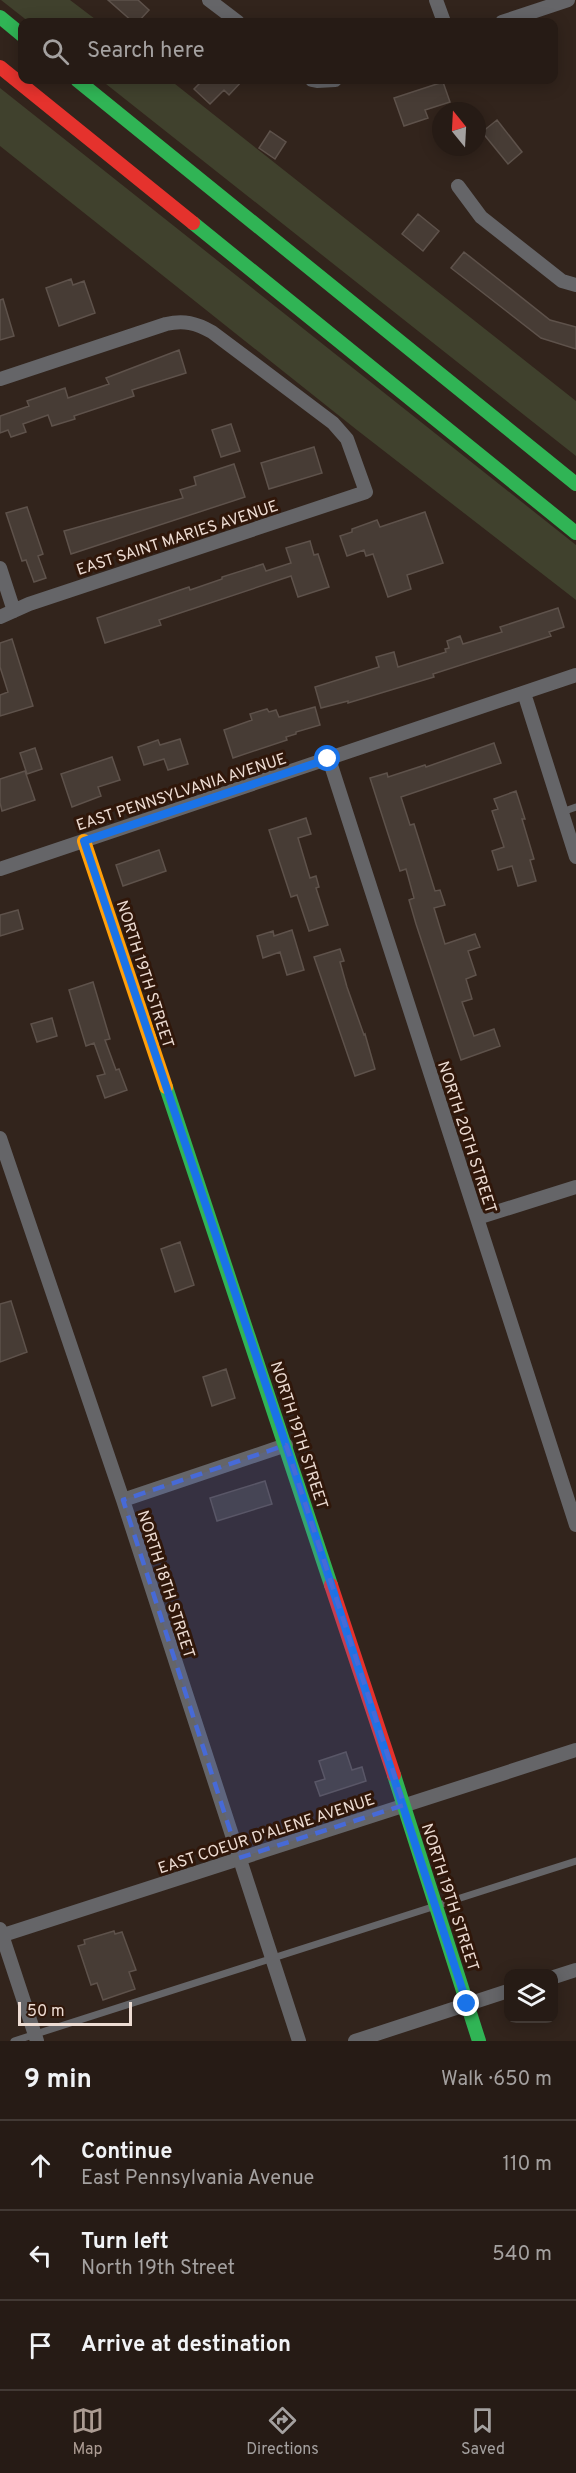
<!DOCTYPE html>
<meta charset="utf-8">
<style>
body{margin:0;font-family:Overpass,sans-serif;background:#2e241e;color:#f1f3f6}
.controls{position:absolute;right:18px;bottom:18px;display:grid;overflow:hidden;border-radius:12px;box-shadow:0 3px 15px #0003}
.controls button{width:54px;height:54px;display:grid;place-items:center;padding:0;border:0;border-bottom:2px solid #423934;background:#261b15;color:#f1f3f6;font:30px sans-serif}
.compass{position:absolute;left:432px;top:102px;width:54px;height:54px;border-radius:50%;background:#261b15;box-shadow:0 3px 15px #0003;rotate:342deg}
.scale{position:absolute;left:18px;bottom:15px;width:114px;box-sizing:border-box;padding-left:6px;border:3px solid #eddcd3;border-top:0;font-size:16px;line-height:21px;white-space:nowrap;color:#eddcd3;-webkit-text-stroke:4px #30170a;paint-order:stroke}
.stop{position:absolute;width:18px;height:18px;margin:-14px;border:4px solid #1a73e8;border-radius:50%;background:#fff}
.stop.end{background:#1a73e8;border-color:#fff;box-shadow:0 2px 6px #0008}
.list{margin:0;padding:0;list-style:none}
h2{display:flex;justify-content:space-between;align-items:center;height:78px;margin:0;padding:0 24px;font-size:26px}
h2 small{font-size:20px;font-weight:400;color:#a4a1a0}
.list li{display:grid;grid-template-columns:39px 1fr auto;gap:18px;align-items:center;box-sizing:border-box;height:90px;padding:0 24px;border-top:2px solid #423934}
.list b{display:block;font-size:22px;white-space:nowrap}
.list p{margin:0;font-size:20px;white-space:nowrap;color:#a4a1a0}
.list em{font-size:20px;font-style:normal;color:#a4a1a0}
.icon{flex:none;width:33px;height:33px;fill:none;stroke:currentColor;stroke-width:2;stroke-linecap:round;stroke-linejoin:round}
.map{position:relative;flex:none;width:576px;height:2041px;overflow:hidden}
.search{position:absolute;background:#261b15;box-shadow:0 3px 15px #0003;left:18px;right:18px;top:18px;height:66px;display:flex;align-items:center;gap:15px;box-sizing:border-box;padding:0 21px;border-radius:12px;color:#a4a1a0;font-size:22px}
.sheet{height:348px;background:#261b15}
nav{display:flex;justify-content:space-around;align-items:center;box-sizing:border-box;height:84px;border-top:2px solid #423934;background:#261b15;font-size:16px;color:#a4a1a0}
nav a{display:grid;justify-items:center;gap:3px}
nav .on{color:#ac9c93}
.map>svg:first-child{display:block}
.green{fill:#40412d}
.building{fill:#473c35;stroke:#5e524b;stroke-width:1.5}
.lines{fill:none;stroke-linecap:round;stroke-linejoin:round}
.lane{stroke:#656568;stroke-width:7}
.street{stroke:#656568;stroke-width:14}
.fast{stroke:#30b455;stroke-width:14}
.slow{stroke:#ff9f0a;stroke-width:14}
.jam{stroke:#e5322d;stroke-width:14}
.route{stroke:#1a73e8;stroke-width:8}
.marked{fill:#476ad7;fill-opacity:0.2;stroke:#476ad7;stroke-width:4.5;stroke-dasharray:12 8;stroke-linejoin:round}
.labels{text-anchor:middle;stroke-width:6;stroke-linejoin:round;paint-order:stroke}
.street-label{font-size:16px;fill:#eddcd3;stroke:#30170a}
</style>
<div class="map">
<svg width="576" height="2041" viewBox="0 0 576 2041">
<rect width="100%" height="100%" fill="#32241c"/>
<path class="green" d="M1 0H70L99 22H29Z
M101 80H170L576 401V456Z
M0 88 576 545V600L357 430 0 146Z"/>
<path class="building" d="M108 0H138L149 10 138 22H133Z
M203 80H243L229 95 224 90 210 104 194 89Z
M443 82 450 102 425 110 428 118 404 126 394 98Z
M497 120 522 152 508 164 482 132Z
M270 131 286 142 275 159 259 148Z
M418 214 439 231 423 251 402 234Z
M464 252 550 320 576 327V349L541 338 451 268Z
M71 279 73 285 84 281 95 313 59 326 46 288Z
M3 299 14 336 0 340V300Z
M179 350 186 373 132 390 134 396 74 416 75 419 52 426 48 415 23 424 26 432 11 437 8 430 0 433V416L29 406 27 401 65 388 68 398 109 384 106 378Z
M231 424 240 451 221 457 212 430Z
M314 447 322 473 269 489 261 463Z
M234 464 245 497 71 554 64 531 183 498 180 490 196 485 194 477Z
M27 507 43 554 38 556 46 578 34 582 26 560 22 561 6 513Z
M425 512 443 563 407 575 411 589 388 597 373 554 366 556 364 550 347 556 340 536 352 532V529L377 520 380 527Z
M310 541 314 555 318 554 329 587 298 597 291 576 159 620 161 625 105 643 97 618 189 587 190 590 222 579V577L263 564 266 571 291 563 286 548Z
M558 608 564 627 549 632 551 636 433 674 434 677 348 703V701L321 708 315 687 379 667 376 657 394 652 398 667 446 652 445 649 449 648 447 641 460 636 463 644 502 632 500 627Z
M12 639 33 706 0 716V695L8 692 0 667V643Z
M315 707 320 725 296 732V734L286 737 287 740 233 758 224 730 252 720 250 714 267 709 269 712 276 710 279 717Z
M180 739 188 764 168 770 164 759 144 765 138 747 158 740 160 745Z
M494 743 501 763 401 797 410 825 414 824 435 891 440 890 445 905 434 908 445 944 475 934 480 947 468 951 476 975 466 979 472 999 462 1002 474 1036 494 1029 500 1046 461 1060 416 924 409 900 414 898 406 869 400 871 370 778 387 773 388 777 425 765 426 767Z
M35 748 42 769 27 774 20 753Z
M112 757 120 780 98 787 101 796 72 807 61 774Z
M25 771 35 800 2 811 0 803V779Z
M516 791 525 819H522L534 859 530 860 536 881 518 886 512 866 498 870 492 851 504 847 492 811 498 809 494 799Z
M306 818 311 834 298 838 310 878 316 876 319 887 316 888 328 925 309 931 297 895 291 897 269 830Z
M159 850 166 871 123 886 116 865Z
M18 910 23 929 0 936V915Z
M292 930 304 970 287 975 280 952 263 958 257 936 273 931 274 936Z
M340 949 344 961 340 962 347 987 364 1035 365 1034 375 1069 355 1076 314 957Z
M93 982 110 1039 105 1040 116 1070 119 1069 127 1090 105 1098 97 1076 105 1074 94 1043 86 1046 69 990Z
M52 1018 57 1036 37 1042 31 1024Z
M180 1242 194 1285 175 1292 161 1249Z
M11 1301 27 1352 0 1362V1304Z
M226 1369 235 1398 212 1406 203 1377Z
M265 1481 272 1504 217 1521 210 1498Z
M346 1752 352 1770 362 1767 366 1781 320 1796 315 1782 325 1779 319 1761Z
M114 1931 115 1934 122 1932 136 1970 129 1972 135 1989 103 2000 97 1983 91 1985 78 1946 85 1944 84 1940Z"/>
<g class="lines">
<path class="lane" d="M562 812 576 807
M14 2041 576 1861"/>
<path class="street" d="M209 0 238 22
M436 0 444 22
M502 22 568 0
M312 80 317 81 335 80
M458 186 481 217 562 281 576 285
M0 379 166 324C184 320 196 323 212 332L333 423 347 439 366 492 29 604 0 617
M0 568 14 611
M524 693 576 857
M329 759 576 1525
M0 869 576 675
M0 1138 123 1500 299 2041
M477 1218 576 1187
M123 1500 286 1445
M0 1929 37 2041
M0 1936 576 1750
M554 1977 576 1970
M355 2041 508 1991"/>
<path class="fast" d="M0 17 22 35
M77 80 576 484
M193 223 576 533
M166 1087 331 1585
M394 1775 479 2041"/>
<path class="slow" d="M84 841 166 1087"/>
<path class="jam" d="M0 67 193 223
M331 1585 394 1775"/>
</g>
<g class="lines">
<path class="route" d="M328 759 84 841 286 1445 467 2004"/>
</g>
<path class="marked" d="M286 1445 404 1805 239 1858 123 1500Z"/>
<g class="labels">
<g class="street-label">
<text transform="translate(177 537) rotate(-18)" y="6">EAST SAINT MARIES AVENUE</text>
<text transform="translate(181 791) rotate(-18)" y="6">EAST PENNSYLVANIA AVENUE</text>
<text transform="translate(146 974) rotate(72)" y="6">NORTH 19TH STREET</text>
<text transform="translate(468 1137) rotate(72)" y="6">NORTH 20TH STREET</text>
<text transform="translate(300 1435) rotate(72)" y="6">NORTH 19TH STREET</text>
<text transform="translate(167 1584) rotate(72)" y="6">NORTH 18TH STREET</text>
<text transform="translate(266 1833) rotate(-18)" y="6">EAST COEUR D'ALENE AVENUE</text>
<text transform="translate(451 1897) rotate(72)" y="6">NORTH 19TH STREET</text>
</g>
</g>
</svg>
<div class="controls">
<button><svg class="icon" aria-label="layers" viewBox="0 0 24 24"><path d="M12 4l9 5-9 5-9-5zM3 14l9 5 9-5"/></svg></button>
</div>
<svg class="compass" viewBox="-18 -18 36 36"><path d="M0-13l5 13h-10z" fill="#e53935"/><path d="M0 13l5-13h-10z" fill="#a4a1a0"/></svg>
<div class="scale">50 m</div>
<div class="stop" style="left:328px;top:759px"></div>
<div class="stop end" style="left:467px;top:2004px"></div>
<div class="search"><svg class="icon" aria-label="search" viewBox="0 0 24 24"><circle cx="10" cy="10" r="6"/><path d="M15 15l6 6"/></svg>Search here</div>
</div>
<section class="sheet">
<h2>9 min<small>Walk · 650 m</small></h2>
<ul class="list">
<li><svg class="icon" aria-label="ahead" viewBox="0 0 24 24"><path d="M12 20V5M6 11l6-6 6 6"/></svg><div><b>Continue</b><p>East Pennsylvania Avenue</p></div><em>110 m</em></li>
<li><svg class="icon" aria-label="left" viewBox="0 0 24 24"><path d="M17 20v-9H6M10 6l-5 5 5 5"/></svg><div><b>Turn left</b><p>North 19th Street</p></div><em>540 m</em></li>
<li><svg class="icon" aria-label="arrive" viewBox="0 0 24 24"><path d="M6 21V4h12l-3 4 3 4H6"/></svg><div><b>Arrive at destination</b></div></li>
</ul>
</section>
<nav>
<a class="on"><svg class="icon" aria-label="map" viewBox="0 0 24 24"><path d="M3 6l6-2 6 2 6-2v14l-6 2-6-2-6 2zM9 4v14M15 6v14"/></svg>Map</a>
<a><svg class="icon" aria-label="directions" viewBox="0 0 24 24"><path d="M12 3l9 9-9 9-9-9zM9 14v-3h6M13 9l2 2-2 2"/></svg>Directions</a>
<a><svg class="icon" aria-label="saved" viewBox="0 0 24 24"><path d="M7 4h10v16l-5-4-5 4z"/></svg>Saved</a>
</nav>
